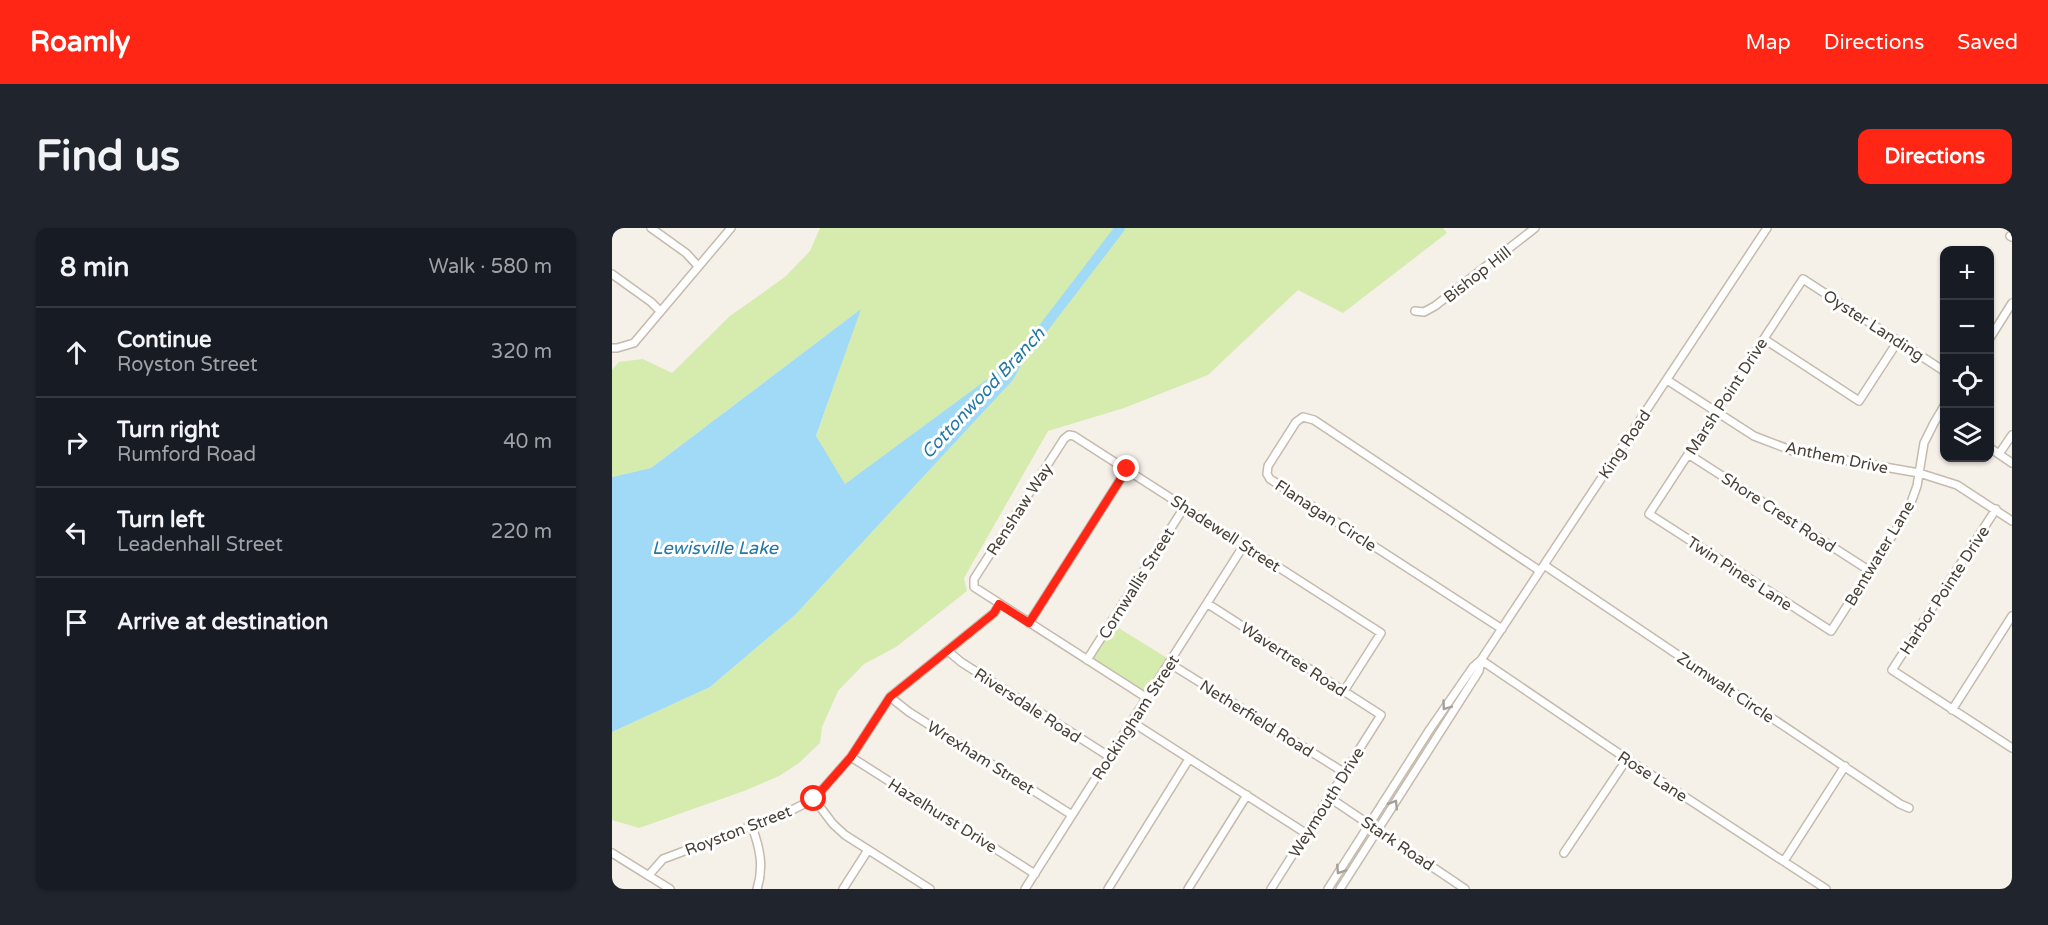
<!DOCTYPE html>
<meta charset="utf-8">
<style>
body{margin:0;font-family:"Varela Round",sans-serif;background:#20242c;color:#f1f3f6}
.controls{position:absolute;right:18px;top:18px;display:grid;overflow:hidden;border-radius:12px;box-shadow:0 2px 4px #0004}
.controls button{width:54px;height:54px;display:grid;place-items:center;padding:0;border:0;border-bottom:2px solid #363941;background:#171b24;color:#f1f3f6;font:30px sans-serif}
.stop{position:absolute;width:18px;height:18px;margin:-14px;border:4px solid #ff2615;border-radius:50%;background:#fff}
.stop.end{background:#ff2615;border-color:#fff;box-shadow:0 2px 6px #0008}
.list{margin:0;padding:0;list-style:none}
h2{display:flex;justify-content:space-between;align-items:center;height:78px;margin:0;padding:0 24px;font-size:26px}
h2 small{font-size:20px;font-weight:400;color:#9ea1a6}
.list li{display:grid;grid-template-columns:39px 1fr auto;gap:18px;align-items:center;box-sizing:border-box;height:90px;padding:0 24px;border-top:2px solid #363941}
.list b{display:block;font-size:22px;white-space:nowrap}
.list p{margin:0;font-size:20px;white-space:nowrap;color:#9ea1a6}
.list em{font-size:20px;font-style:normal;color:#9ea1a6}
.icon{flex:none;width:33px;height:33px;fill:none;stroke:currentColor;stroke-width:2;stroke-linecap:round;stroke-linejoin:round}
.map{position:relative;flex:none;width:1400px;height:661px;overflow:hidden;border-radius:12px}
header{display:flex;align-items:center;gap:36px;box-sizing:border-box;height:84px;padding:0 30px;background:#ff2615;color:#fff}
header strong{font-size:28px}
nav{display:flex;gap:33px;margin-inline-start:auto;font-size:21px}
.intro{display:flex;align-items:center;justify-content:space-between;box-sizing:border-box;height:144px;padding:0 36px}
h1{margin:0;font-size:42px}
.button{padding:15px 27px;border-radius:12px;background:#ff2615;color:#fff;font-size:21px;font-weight:700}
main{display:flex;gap:36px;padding:0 36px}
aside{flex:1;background:#171b24;border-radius:12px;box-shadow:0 2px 4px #0004}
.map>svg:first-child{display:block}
.green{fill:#d5ecae}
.water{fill:#a0daf6}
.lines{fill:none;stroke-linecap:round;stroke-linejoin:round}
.river{stroke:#a0daf6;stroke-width:10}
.minor-casing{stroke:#c5baad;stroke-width:10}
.minor{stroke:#fff;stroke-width:7}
.oneway{stroke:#a4a09a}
.route{stroke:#ff2615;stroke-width:8}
.labels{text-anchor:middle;stroke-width:6;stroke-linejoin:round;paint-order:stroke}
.street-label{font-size:16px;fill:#494036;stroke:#fff}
.water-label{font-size:18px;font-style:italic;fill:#2378a5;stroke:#fff}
</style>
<header>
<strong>Roamly</strong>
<nav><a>Map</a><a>Directions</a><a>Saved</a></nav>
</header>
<div class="intro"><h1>Find us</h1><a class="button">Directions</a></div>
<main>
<aside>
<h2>8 min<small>Walk · 580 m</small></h2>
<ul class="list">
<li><svg class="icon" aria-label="ahead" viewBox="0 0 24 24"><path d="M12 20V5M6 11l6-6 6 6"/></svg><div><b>Continue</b><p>Royston Street</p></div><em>320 m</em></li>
<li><svg class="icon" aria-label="right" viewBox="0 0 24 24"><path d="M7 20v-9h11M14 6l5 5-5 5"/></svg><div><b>Turn right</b><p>Rumford Road</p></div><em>40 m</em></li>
<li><svg class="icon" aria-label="left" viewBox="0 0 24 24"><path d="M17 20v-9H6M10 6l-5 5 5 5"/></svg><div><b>Turn left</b><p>Leadenhall Street</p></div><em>220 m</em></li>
<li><svg class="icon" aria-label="arrive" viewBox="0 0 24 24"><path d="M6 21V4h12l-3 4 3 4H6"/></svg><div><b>Arrive at destination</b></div></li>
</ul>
</aside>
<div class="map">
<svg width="1400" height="661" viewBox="0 0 1400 661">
<rect width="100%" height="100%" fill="#f5f0e8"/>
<path class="green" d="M208 0H831L835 5 731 85 686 62 596 147 512 180 436 203 352 350 355 363 284 419 252 436 226 463 210 499 208 515 187 535 167 548 132 563 27 600 0 592V504L98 459 183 387 401 152 418 120 232 257 204 209 248 82 39 240 0 249V142L7 134 31 131 60 145 118 88 173 49 198 23Z
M502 397 555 430 535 462 532 463 483 433 481 430Z"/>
<path class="water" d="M249 81 204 208 233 256 419 119 401 152 183 387 98 459 0 504V249L39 240Z"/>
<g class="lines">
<path class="river" d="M410 128 508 0"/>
<defs>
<path id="minor" d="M39 0 74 25 86 38
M1398 8 1400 9
M0 46 39 74 48 83
M803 83 812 84 823 78 923 0
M1378 110 1400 75
M1152 111 1247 173 1286 113
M0 120H5L22 115 119 0
M1332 143 1191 51 1037 286 1219 403 1296 283 1305 258 1312 215 1322 195 1332 178
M1055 152 1142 208 1181 223 1307 245 1345 257 1400 293
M1378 220 1400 235
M1076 226 1258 343
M1387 226 1400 207
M1384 281 1280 442 1400 520
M932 337 1288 576 1297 580
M596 376 769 487 659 661
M417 395 515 241
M890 401 658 251 655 246 656 238 684 194 691 189 702 192 928 343
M336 423 349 434 498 529
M475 432 573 278
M869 432 1015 531 1214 661
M557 435 733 545
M278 469 297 484 460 587
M535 470 362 359V351L452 211 457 207 462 208 769 405 732 463
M1340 482 1400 388
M520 494 695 606
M239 529 423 646
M718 570 853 661
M202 571 221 596 233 607 318 661
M140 599C148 620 152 639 145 661
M0 625 58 661
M952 625 1015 531
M1172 633 1233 538
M37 647 51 631 174 585 202 571 239 529 278 469 382 385 387 377
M231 661 256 622
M413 661 632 317
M496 661 577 531
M576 661 635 567
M716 661 818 501 861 439 869 432 1155 0
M728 661 867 443 869 432"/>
</defs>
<use href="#minor" class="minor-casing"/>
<use href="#minor" class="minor"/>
</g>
<defs><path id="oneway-chevron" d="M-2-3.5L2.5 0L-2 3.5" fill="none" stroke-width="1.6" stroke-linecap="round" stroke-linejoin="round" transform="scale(1.5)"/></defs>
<g class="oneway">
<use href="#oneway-chevron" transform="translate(834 478) rotate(126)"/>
<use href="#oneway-chevron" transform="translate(782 576) rotate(-58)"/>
<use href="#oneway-chevron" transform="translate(728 642) rotate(123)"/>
</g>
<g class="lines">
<path class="route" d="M202 571 239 529 278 469 382 385 387 376 417 395 515 241"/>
</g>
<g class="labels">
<g class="street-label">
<text transform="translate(865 46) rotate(-38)" y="6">Bishop Hill</text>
<text transform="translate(1262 97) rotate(33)" y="6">Oyster Landing</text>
<text transform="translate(1114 168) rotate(-57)" y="6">Marsh Point Drive</text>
<text transform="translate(1012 216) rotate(-56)" y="6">King Road</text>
<text transform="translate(1225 229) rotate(12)" y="6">Anthem Drive</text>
<text transform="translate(407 281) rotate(-57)" y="6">Renshaw Way</text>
<text transform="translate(1167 284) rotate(33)" y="6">Shore Crest Road</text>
<text transform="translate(714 287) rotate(33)" y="6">Flanagan Circle</text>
<text transform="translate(614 305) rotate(33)" y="6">Shadewell Street</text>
<text transform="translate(1267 325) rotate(-59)" y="6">Bentwater Lane</text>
<text transform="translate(1128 345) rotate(33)" y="6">Twin Pines Lane</text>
<text transform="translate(524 355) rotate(-58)" y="6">Cornwallis Street</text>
<text transform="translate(1332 362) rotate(-57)" y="6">Harbor Pointe Drive</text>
<text transform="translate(682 431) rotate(33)" y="6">Wavertree Road</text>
<text transform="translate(1114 459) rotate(34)" y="6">Zumwalt Circle</text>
<text transform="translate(416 477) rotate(33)" y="6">Riversdale Road</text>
<text transform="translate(523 489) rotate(-57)" y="6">Rockingham Street</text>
<text transform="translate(645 490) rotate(32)" y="6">Netherfield Road</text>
<text transform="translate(369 529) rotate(32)" y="6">Wrexham Street</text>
<text transform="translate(1041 548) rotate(33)" y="6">Rose Lane</text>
<text transform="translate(714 574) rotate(-58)" y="6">Weymouth Drive</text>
<text transform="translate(331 587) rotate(32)" y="6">Hazelhurst Drive</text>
<text transform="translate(126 602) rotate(-21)" y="6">Royston Street</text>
<text transform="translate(786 615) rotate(34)" y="6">Stark Road</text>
</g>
<g class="water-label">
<text transform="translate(371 165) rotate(-47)" y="6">Cottonwood Branch</text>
<text x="103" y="326">Lewisville Lake</text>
</g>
</g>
</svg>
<div class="controls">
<button>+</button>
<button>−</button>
<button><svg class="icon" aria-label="locate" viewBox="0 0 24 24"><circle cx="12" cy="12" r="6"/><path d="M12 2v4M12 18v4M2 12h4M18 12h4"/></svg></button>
<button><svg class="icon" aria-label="layers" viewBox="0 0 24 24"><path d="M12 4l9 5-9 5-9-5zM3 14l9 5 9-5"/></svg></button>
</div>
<div class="stop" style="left:202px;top:571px"></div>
<div class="stop end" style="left:515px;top:241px"></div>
</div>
</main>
